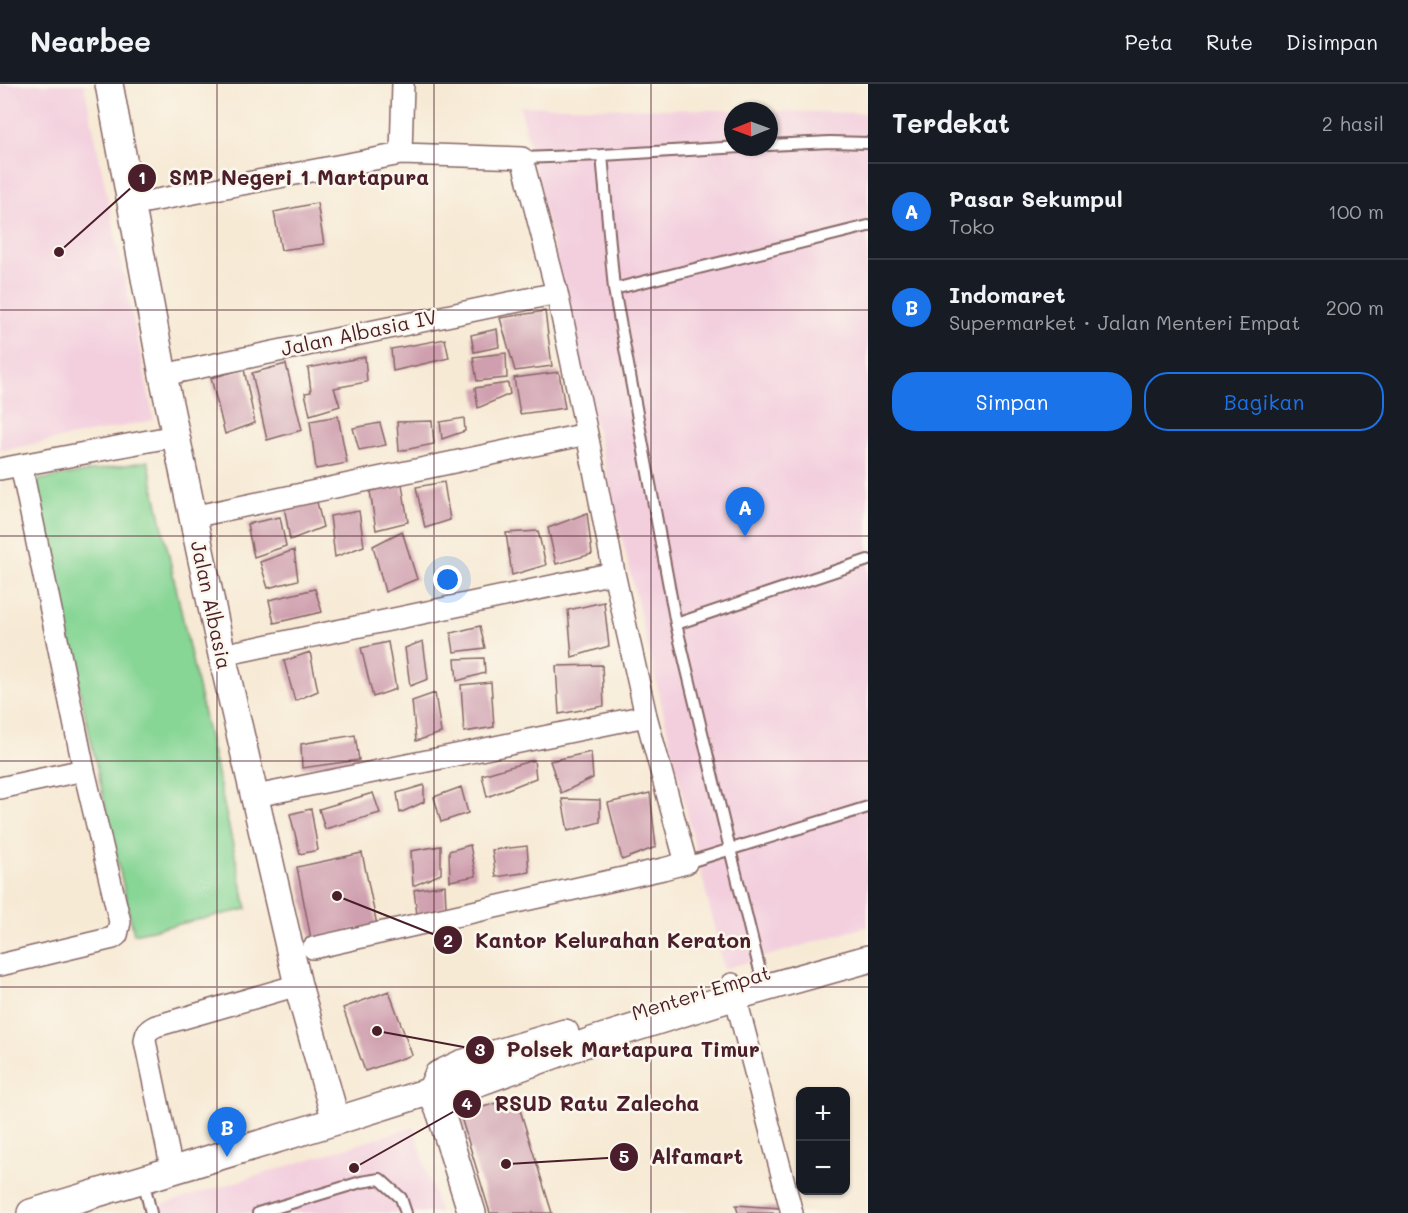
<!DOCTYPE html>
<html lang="id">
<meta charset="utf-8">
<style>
body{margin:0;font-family:Mali,sans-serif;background:#20242c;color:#f1f3f6}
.controls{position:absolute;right:18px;bottom:18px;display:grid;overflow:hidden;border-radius:12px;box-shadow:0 2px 4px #0004}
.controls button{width:54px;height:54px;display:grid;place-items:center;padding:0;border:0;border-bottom:2px solid #363941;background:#171b24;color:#f1f3f6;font:30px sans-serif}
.compass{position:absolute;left:724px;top:18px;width:54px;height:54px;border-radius:50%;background:#171b24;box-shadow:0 2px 4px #0004;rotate:269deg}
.you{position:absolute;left:448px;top:496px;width:21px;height:21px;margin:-15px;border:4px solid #fff;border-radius:50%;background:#1a73e8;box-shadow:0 0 0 9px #1a73e833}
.badge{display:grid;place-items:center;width:39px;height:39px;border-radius:50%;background:#1a73e8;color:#fff;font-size:20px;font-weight:700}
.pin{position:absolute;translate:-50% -50px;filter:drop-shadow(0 2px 3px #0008)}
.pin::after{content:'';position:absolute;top:32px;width:21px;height:18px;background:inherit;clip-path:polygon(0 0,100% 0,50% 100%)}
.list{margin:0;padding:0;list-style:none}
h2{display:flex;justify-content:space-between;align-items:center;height:78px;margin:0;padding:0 24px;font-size:26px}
h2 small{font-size:20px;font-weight:400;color:#9ea1a6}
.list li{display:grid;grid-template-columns:39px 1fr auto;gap:18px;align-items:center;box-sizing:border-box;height:96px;padding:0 24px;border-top:2px solid #363941}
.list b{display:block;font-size:22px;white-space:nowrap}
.list p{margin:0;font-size:20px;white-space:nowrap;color:#9ea1a6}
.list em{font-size:20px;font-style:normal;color:#9ea1a6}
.actions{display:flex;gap:12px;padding:18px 24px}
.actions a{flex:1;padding:14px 0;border:2px solid #1a73e8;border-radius:24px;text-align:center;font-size:21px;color:#1a73e8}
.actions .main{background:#1a73e8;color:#fff}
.map{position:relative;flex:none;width:868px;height:1129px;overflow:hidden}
header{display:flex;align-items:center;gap:36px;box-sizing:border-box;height:84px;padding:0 30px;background:#171b24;border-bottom:2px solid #363941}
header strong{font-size:28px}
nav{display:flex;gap:33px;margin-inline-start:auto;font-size:21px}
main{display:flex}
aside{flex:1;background:#171b24}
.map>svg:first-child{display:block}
.built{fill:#f3cfde;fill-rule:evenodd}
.green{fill:#87d695;stroke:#687a60;stroke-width:1.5}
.building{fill:#cf9faf}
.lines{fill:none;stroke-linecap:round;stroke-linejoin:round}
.service-casing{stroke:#876666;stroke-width:14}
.minor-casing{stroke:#876666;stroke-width:24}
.tertiary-casing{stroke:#876666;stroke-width:30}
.service{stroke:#fff;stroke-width:10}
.minor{stroke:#fff;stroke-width:21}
.tertiary{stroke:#fff;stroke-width:27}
.grid{fill:none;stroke:#4a1f2b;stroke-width:1.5;stroke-opacity:0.55}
.labels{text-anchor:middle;stroke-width:5;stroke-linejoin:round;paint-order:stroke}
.street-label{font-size:20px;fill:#4a1f2b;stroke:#fbf7ec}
.leader{fill:none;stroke:#4a1f2b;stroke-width:2}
.callout-dot{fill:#4a1f2b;stroke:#fbf7ec;stroke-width:2}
.mark-label{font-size:18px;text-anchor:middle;font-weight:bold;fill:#fff}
.callout-label{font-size:21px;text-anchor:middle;font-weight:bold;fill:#4a1f2b;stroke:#fbf7ec;stroke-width:5;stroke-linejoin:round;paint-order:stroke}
</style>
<header>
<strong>Nearbee</strong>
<nav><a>Peta</a><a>Rute</a><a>Disimpan</a></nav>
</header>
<main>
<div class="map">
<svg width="868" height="1129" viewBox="0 0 868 1129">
<rect width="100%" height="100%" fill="#fbf7ec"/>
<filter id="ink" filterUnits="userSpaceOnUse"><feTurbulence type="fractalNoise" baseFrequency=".0167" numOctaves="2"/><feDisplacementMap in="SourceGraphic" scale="12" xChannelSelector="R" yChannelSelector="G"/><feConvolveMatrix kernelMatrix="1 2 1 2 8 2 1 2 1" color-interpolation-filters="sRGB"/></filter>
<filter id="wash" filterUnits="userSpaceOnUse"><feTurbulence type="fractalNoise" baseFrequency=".008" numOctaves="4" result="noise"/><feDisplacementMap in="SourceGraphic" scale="24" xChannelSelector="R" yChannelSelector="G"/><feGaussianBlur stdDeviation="1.35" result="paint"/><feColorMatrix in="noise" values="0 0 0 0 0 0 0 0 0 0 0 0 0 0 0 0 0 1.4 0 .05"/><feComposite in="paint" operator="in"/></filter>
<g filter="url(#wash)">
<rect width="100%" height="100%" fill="#f7ead5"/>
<path class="built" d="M0 0H84L154 336 0 367Z
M520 22 868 29V842L724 885ZM733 27H769V63H733Z
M414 1043 440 1129H136Z"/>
<path class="green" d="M148 377 247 825 134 850 33 397Z"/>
<g id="blocks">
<path class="building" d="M317 119 324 160 281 166 274 128Z
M545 227 552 282 515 287 500 234Z
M497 245 499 263 474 268 471 251Z
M445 255 449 274 393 287 391 265Z
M506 269 507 294 477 297 473 273Z
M365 273 367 298 334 304 340 322 310 331 305 309 311 308 308 284Z
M286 280 302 346 267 356 252 289Z
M244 285 255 339 225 350 211 294Z
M559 288 565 324 520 330 514 294Z
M508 299 510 310 478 324 475 304Z
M338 332 347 379 316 385 310 337Z
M464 334 465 347 442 355 440 338Z
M432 337 434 360 399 367 397 338Z
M380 339 386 361 359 366 353 344Z
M444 398 450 436 425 444 416 403Z
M402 400 408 438 376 446 370 407Z
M317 418 323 443 290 456 284 422Z
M359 427 364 462 335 473 330 432Z
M587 429 592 470 556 480 548 444Z
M280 433 286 462 254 473 247 440Z
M402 447 417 495 385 508 373 462Z
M538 447 546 481 512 491 506 449Z
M294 466 298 496 268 504 260 478Z
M315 505 322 528 274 539 269 516Z
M604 518 609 562 572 573 568 526Z
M480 542 485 564 454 568 451 549Z
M423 557 428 595 410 602 405 564Z
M388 558 396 605 373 613 361 564Z
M310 568 318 607 295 617 284 577Z
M484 574 485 589 457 597 455 575Z
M602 581 604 622 559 630 556 582Z
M491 598 494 643 464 648 461 601Z
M435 609 441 649 416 657 412 617Z
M355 651 359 676 302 684 301 660Z
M591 668 593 694 561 709 550 677Z
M534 676 536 694 487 713 482 691Z
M424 701V718L400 729 397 709Z
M461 703 468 729 441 738 434 713Z
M373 709 380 729 325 745 319 725Z
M650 709 656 763 622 776 608 719Z
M562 715 600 716V738L568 747Z
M311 725 318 766 300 770 290 730Z
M470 761 476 792 450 797 449 767Z
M441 762V790L413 802 411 767Z
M527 762 529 788 496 793 492 766Z
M362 769 377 841 311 855 297 783Z
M445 801 446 823 417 831 414 806Z
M389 907 412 971 365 987 343 924Z
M516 1013 552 1129H490L460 1030Z
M736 1121 780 1124 781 1129H738Z"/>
</g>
</g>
<g filter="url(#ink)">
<use href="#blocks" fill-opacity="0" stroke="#876666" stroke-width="1.5"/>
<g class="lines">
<defs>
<path id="service" d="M769 61 830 58 868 59
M602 71 614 205 676 540 730 765 764 903
M522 74 602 71 741 63
M614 205 868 142
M676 540 868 476
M686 779 868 723
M143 1095 151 1129
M258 1129 361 1098 380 1095 401 1114 406 1129"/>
<path id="minor" d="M401 70 403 0
M130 121 401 70 522 74 557 209 587 350 614 489 646 632 686 779 663 785 313 864
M163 291 557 209
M0 385 175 352
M192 433 587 350
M222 571 614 489
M0 704 84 686
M255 715 266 710 646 632
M0 881 113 854 117 851 120 838 84 686 21 381
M732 900 792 1129
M172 1086 145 957C146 948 148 946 156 942L298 901"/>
<path id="tertiary" d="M109 0 163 291 222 571 298 901 336 1037
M431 1007 438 991 461 980 565 949
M431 1007 441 1030 472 1129
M31 1129 336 1037 431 1007 451 1006 479 998 592 957 736 912 868 875"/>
</defs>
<use href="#service" class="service-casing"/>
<use href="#minor" class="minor-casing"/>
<use href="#tertiary" class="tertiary-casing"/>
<use href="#service" class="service"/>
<use href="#minor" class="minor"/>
<use href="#tertiary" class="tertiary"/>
</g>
</g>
<path class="grid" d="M217 0V1129M434 0V1129M651 0V1129M0 226H868M0 452H868M0 677H868M0 903H868"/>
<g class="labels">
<g class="street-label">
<text transform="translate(359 249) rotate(-12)" y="7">Jalan Albasia IV</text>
<text transform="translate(211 521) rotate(78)" y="7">Jalan Albasia</text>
<text transform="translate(701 909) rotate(-17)" y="7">Menteri Empat</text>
</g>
</g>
<path class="leader" d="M59 168L142 94M337 812L448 856M377 947L480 966M354 1084L467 1020M506 1080L624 1073"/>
<g class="callout-dot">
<circle cx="59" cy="168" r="6"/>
<circle cx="337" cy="812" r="6"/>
<circle cx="377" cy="947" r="6"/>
<circle cx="354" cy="1084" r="6"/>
<circle cx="506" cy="1080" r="6"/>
<circle cx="142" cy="94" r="15"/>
<circle cx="448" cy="856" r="15"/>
<circle cx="480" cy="966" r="15"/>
<circle cx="467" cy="1020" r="15"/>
<circle cx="624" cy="1073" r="15"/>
</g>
<g class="mark-label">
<text x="142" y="100">1</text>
<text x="448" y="863">2</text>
<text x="480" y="972">3</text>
<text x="467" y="1026">4</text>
<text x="624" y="1079">5</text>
</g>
<g class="callout-label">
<text x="299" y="101">SMP Negeri 1 Martapura</text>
<text x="613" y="864">Kantor Kelurahan Keraton</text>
<text x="633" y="973">Polsek Martapura Timur</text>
<text x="597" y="1027">RSUD Ratu Zalecha</text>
<text x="697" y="1080">Alfamart</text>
</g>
</svg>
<div class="controls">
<button>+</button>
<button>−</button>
</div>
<svg class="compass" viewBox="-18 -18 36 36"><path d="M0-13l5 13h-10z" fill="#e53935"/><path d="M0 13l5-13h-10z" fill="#9ea1a6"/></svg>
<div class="you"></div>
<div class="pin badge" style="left:745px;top:453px">A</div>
<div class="pin badge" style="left:227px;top:1073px">B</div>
</div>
<aside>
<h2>Terdekat<small>2 hasil</small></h2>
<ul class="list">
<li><span class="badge">A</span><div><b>Pasar Sekumpul</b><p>Toko</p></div><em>100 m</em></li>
<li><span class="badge">B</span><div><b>Indomaret</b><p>Supermarket · Jalan Menteri Empat</p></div><em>200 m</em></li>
</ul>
<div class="actions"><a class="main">Simpan</a><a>Bagikan</a></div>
</aside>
</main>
